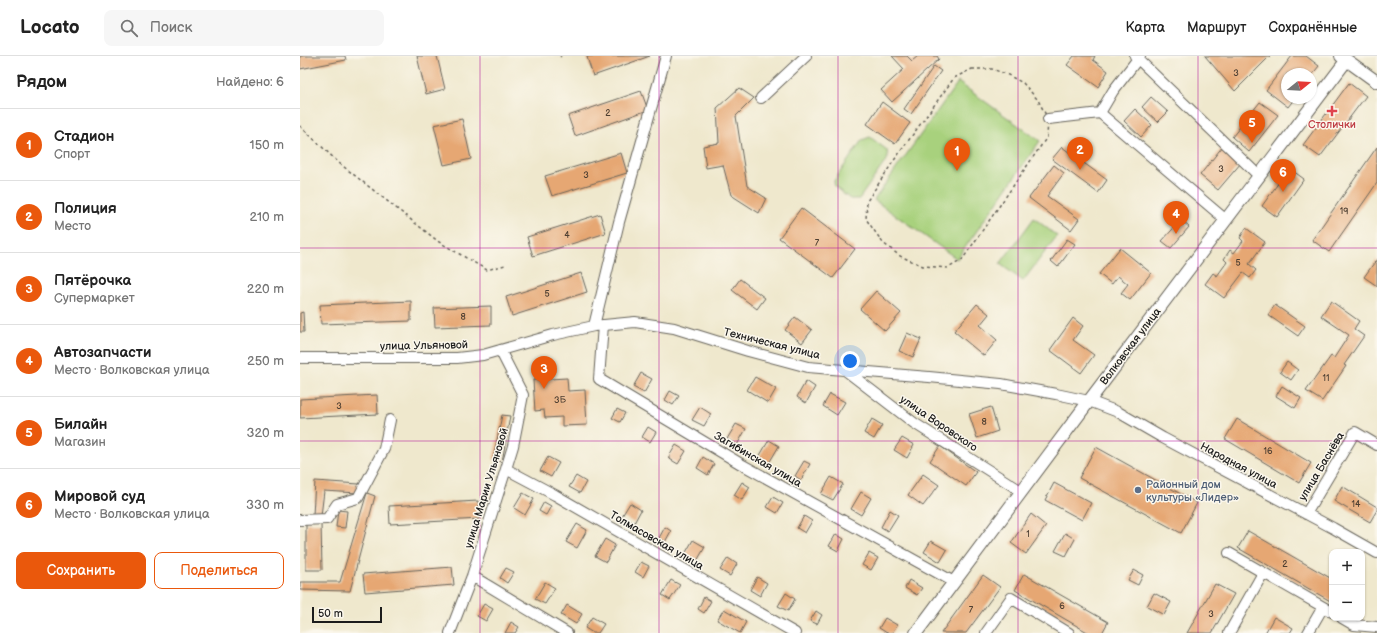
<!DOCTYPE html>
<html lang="ru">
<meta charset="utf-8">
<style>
body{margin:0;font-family:"Balsamiq Sans",sans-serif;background:#f6f6f6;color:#222}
.controls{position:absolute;right:12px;bottom:12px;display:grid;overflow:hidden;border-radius:8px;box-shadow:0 1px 3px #0004}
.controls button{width:36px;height:36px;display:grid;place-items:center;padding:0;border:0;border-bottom:1px solid #e0e0e0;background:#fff;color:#222;font:20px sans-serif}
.compass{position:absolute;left:981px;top:12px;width:36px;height:36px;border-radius:50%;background:#fff;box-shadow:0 1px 3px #0004;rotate:72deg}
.scale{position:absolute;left:12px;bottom:10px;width:70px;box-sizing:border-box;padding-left:4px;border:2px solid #1c1c1c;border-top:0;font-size:11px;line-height:14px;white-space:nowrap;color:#1c1c1c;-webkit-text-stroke:3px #fbf7ec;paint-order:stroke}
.you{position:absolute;left:550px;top:305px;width:14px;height:14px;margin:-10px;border:3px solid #fff;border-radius:50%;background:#1a73e8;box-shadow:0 0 0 6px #1a73e833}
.badge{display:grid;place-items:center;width:26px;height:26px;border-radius:50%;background:#ea580c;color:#fff;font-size:13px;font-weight:700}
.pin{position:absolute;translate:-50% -33px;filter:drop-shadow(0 1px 2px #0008)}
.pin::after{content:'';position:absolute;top:21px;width:14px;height:12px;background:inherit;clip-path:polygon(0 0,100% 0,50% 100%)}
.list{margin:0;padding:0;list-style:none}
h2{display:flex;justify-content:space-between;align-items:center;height:52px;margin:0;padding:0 16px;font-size:17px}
h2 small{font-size:13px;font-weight:400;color:#767676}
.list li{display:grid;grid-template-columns:26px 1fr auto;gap:12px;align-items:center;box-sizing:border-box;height:72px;padding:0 16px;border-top:1px solid #e0e0e0}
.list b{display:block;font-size:15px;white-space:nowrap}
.list p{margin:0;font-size:13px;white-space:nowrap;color:#767676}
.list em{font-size:13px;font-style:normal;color:#767676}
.actions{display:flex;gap:8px;padding:12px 16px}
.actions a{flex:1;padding:9px 0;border:1px solid #ea580c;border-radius:8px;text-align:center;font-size:14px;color:#ea580c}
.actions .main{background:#ea580c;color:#fff}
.icon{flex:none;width:22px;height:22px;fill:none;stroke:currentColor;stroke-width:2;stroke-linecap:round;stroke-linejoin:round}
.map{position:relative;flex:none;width:1077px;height:577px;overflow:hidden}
header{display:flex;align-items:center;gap:24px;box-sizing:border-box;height:56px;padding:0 20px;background:#fff;border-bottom:1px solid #e0e0e0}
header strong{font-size:19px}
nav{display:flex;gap:22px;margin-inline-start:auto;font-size:14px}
.search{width:280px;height:36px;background:#f6f6f6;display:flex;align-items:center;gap:10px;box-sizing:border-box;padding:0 14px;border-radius:8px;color:#767676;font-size:15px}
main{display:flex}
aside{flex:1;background:#fff}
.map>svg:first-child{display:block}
.green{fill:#a8d17d;stroke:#62764c}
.building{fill:#e6a773}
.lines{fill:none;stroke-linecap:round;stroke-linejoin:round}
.minor-casing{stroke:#66635a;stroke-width:12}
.major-casing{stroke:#66635a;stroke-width:14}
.path{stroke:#66635a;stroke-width:1.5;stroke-dasharray:3 3;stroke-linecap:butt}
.minor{stroke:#fff;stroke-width:10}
.major{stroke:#fff;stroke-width:12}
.grid{fill:none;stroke:#b5179e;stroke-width:1;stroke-opacity:0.55}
.health-dot{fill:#e0444e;stroke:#fbf7ec;stroke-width:1.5}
.service-dot{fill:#5c6f8a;stroke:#fbf7ec;stroke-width:1.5}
.labels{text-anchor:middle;stroke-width:3;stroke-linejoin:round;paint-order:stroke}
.number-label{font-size:9px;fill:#4e3f32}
.health-label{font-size:11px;fill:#be3a42;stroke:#fbf7ec}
.street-label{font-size:11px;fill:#1c1c1c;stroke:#fbf7ec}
.service-label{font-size:11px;fill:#4e5e75;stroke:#fbf7ec;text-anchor:start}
</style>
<header>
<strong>Locato</strong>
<div class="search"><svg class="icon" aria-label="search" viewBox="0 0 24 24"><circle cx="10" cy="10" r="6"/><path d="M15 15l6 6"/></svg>Поиск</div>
<nav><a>Карта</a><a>Маршрут</a><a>Сохранённые</a></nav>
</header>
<main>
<aside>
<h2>Рядом<small>Найдено: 6</small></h2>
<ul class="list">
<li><span class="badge">1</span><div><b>Стадион</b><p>Спорт</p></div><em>150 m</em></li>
<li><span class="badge">2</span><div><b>Полиция</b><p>Место</p></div><em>210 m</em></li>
<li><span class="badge">3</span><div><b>Пятёрочка</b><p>Супермаркет</p></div><em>220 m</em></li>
<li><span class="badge">4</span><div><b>Автозапчасти</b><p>Место · Волковская улица</p></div><em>250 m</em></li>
<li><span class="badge">5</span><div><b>Билайн</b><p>Магазин</p></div><em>320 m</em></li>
<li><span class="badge">6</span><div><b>Мировой суд</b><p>Место · Волковская улица</p></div><em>330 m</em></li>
</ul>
<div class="actions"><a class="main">Сохранить</a><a>Поделиться</a></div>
</aside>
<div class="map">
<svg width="1077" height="577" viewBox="0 0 1077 577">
<rect width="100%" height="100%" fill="#fbf7ec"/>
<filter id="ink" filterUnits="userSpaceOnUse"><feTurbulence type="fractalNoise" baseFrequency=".025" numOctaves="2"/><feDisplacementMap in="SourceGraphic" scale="8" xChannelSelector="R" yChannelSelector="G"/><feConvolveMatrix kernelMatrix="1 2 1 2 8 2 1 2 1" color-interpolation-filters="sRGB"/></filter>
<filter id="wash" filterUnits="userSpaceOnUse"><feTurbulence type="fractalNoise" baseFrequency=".012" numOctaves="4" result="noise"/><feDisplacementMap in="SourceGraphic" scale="16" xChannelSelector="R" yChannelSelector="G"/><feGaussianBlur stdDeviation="0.9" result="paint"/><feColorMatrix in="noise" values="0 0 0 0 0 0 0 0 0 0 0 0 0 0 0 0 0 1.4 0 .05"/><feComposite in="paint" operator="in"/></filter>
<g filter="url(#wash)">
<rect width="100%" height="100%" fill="#efe8cd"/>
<path class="green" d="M658 26 740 85 657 203 574 144Z
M570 81 587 94 588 102 559 143H550L535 131 534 125 562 84Z
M734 162 757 180 723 225 700 208Z"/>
<g id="blocks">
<path class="building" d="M0 0H45L46 4 0 13Z
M117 0H137L145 33 126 38Z
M290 0H350L293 20 287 1Z
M592 0H607L612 5 618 0H637L639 3 592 46 581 34 604 13Z
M774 0H795L793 4 808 15 798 31 767 9Z
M905 0H970L935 35Z
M992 0H1006L1019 10 1011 20V18H987V42H995L988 51 966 34Z
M634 10 641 15 611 58 604 53Z
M1049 27 1066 40 1020 101 1003 89Z
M439 32 454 42 436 60 447 130 466 142 459 157 431 139 423 109 406 112 403 90 419 87 417 52Z
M341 35 348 54 275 80 268 60Z
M851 41 868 56 858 66 842 51Z
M582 46 610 67 595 88 567 68Z
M960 46 978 59 949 96 932 81Z
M835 53 852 69 841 81 824 65Z
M162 63 171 103 144 109 134 69Z
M923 90 941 107 918 134 900 119Z
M762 91 807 124 798 137 752 103Z
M1077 91V127L1029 196 1012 184Z
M321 97 327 117 252 140 245 120Z
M754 109 764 117 747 140 779 163 771 174 729 142Z
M989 112 1004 123 977 161 962 150Z
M501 152 555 193 533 222 479 182Z
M300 158 306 177 233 200 227 181Z
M881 164 889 171 871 192 862 185Z
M946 172 965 186 949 208 956 214 950 222 943 217 924 242 905 228 913 217 917 220 927 206 924 203 930 194 934 197 943 185 940 182Z
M767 183 775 188 758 211 751 205Z
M820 192 851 217 830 244 821 237 828 228 818 220 812 228 799 218Z
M1077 203V230L1064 221Z
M281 217 287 236 212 260 206 241Z
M440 223 465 242 457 253 432 234Z
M576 235 601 257 585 275 560 253Z
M111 245V265L21 268 20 249Z
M1031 245 1059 265 1054 273 1064 280 1044 309 1046 310 1022 345 1006 335 1031 300 1034 302 1049 279 1021 260Z
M677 248 689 258 680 269 697 284 684 300 654 275Z
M975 249 1005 270 998 280 968 259Z
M191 250V269L135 271 134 252Z
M3 256 4 276H0V257Z
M495 261 512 274 502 287 485 274Z
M773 262 783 270 773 284 794 299 781 317 750 294Z
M607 277 621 283 613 301 599 295Z
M987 306 998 314 991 324 980 316Z
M341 317 352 323 344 337 333 331Z
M455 321 476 333 468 347 447 334Z
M267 322 268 335 285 334 287 369 262 370V361L245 362 244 354 235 355 233 324Z
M506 325 515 331 506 347 497 341Z
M982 330 1001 342 995 352 976 340Z
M370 335 379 340 373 349 365 344Z
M530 338 545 346 537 359 523 350Z
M77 339 78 358 0 362V343Z
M400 351 411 358 404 370 392 364Z
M691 351 698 375 677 382 669 358Z
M317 353 325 357 320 366 312 362Z
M202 359 210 360 202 406 193 404Z
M572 363 582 369 574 383 564 377Z
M937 363 1011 407 999 427 925 383Z
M436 368 446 373 437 389 427 383Z
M348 371 356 376 350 386 342 381Z
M602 382 614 389 607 402 594 394Z
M469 384 479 390 469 407 459 401Z
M376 389 386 395 378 408 368 402Z
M640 390 676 416 666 430 630 405Z
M796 391 897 447 881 477 779 422Z
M248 401 259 407 251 421 240 415Z
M403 401 414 408 408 419 397 412Z
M504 405 510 408 501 424 495 420Z
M623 418 639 429 623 450 608 439Z
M276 420 286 426 280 437 269 431Z
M531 421 543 428 533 444 521 438Z
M15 425 59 428 58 437 24 435 21 460 13 459Z
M442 426 450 431 442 444 434 439Z
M754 427 791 447 782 464 745 444Z
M1042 430 1077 451V454L1070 466 1034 445Z
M561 436 571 442 561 459 551 453Z
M67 437 75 440 50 535 0 534V526H40Z
M223 437 234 443 225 459 214 452Z
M473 441 483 447 477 457 467 451Z
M178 445 180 463 90 468 89 450Z
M244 446 251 450 246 459 239 455Z
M330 447 341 454 334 467 322 460Z
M38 454 47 455 45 472 36 471Z
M590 454 598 459 588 475 581 471Z
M731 458 746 470 726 498 711 487Z
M504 460 512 465 505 477 497 472Z
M6 467H21L22 514H6Z
M277 468 287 474 277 492 266 486Z
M365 471 371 475 365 486 359 482Z
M948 475 1032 523V546L938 492Z
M765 477 775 483 766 500 755 495Z
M536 478 544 483 538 495 529 490Z
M305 483 315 489 306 506 295 500Z
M393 484 405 491 397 505 385 498Z
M631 485 647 494 640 506 624 496Z
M569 497 578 502 571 514 562 509Z
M428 502 437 508 430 520 420 514Z
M341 506 349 510 343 521 335 516Z
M152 511 154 529 65 536 63 518Z
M206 512 214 516 207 527 200 522Z
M834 514 843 519 838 529 828 524Z
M724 518 808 566 802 577H789L715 534Z
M683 519 700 531 666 577H641Z
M457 521 467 527 460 540 450 534Z
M371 524 380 529 370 544 362 539Z
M609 524 622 532 617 539 605 532Z
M245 526 255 532 245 548 235 543Z
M915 528 934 538 912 577H887Z
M486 537 495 543 488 555 478 550Z
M854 537 871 546 864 559 847 550Z
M404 541 411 545 404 557 398 553Z
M184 548 193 553 186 565 177 560Z
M267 549 282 558 276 568 261 559Z
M424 553 446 566 440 577 417 564Z
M516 555 522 559 517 568 510 565Z
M292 561 304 568 298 577H293L285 572Z
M974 561 993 572 990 577H965Z
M585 562 597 569 592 577H587L579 572Z
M211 566 219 571 215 577H205Z"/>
</g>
</g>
<g filter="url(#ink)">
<use href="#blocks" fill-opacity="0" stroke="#66635a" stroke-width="1"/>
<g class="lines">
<defs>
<path id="minor" d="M835 0 959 120
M461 42 506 0
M800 57 813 35 840 0
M748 63 800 57 926 164
M303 269 299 323 441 408 654 526
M294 270 319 166 366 0
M0 302H157L183 299 253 279 294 270 335 266 374 272 448 295 508 311 629 321 701 328 756 338 789 345 818 356 863 382 1033 472 1077 497
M545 314 614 367 721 435
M206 413 255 439 495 577
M1006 458 1055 376 1077 389
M0 464 27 463 37 448 58 442 84 393 90 364
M929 497 1032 556
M172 520 267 577
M1042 562 1054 569 1077 571
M150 577 172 520 206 413 213 390 223 339 200 294
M686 577 711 542 769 577
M929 577 963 517
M1008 577 1023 551"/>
<path id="major" d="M1041 0 1077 26
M616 577 789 345 1046 5"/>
</defs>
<use href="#minor" class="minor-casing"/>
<use href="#major" class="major-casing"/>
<path class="path" d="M260 0 261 1
M672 13H692L706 18 723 27 738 44 748 63 747 81 662 204 648 212 623 210 600 200 583 187 566 163 567 145 595 103 654 22Z
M0 70 39 107 139 186 187 214 205 209"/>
<use href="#minor" class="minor"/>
<use href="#major" class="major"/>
</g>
</g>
<path class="grid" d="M180 0V577M359 0V577M538 0V577M718 0V577M898 0V577M0 192H1077M0 385H1077"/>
<path class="health-dot" d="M1030 49h4v4h4v4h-4v4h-4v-4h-4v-4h4z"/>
<circle class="service-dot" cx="838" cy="434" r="4"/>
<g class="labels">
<g class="number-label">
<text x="936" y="20">3</text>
<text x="308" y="60">2</text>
<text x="921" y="116">3</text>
<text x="286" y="122">3</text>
<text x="1044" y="158">19</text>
<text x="267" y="182">4</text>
<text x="517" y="190">7</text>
<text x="938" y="210">5</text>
<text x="247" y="241">5</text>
<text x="163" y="264">8</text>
<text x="1026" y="325">11</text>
<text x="260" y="347">3Б</text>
<text x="39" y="353">3</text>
<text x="684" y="369">8</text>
<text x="968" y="398">16</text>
<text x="1056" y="451">14</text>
<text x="728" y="481">1</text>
<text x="985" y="511">2</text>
<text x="762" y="553">6</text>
<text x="671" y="557">7</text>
<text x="911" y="561">3</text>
</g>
<g class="health-label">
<text x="1032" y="72">Столички</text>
</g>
<g class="street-label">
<text transform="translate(472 287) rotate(14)" y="4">Техническая улица</text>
<text transform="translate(124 289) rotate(-1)" y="4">улица Ульяновой</text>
<text transform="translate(830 290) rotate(-53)" y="4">Волковская улица</text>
<text transform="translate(639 367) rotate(34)" y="4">улица Воровского</text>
<text transform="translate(458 403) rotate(30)" y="4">Загибинская улица</text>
<text transform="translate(939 409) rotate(28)" y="4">Народная улица</text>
<text transform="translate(1021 410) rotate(-59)" y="4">улица Баснёва</text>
<text transform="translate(186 432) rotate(-73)" y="4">улица Марии Ульяновой</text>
<text transform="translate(357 484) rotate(30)" y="4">Толмасовская улица</text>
</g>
<g class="service-label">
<text x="846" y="432">Районный дом<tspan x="846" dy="13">культуры «Лидер»</tspan></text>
</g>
</g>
</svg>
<div class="controls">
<button>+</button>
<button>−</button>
</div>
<svg class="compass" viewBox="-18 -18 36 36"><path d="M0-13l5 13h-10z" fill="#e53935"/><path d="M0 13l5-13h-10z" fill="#767676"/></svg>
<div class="scale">50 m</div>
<div class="you"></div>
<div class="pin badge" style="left:657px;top:115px">1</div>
<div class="pin badge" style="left:780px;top:114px">2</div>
<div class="pin badge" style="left:244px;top:333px">3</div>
<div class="pin badge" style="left:876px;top:178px">4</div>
<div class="pin badge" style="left:952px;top:87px">5</div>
<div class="pin badge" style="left:983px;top:136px">6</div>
</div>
</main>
